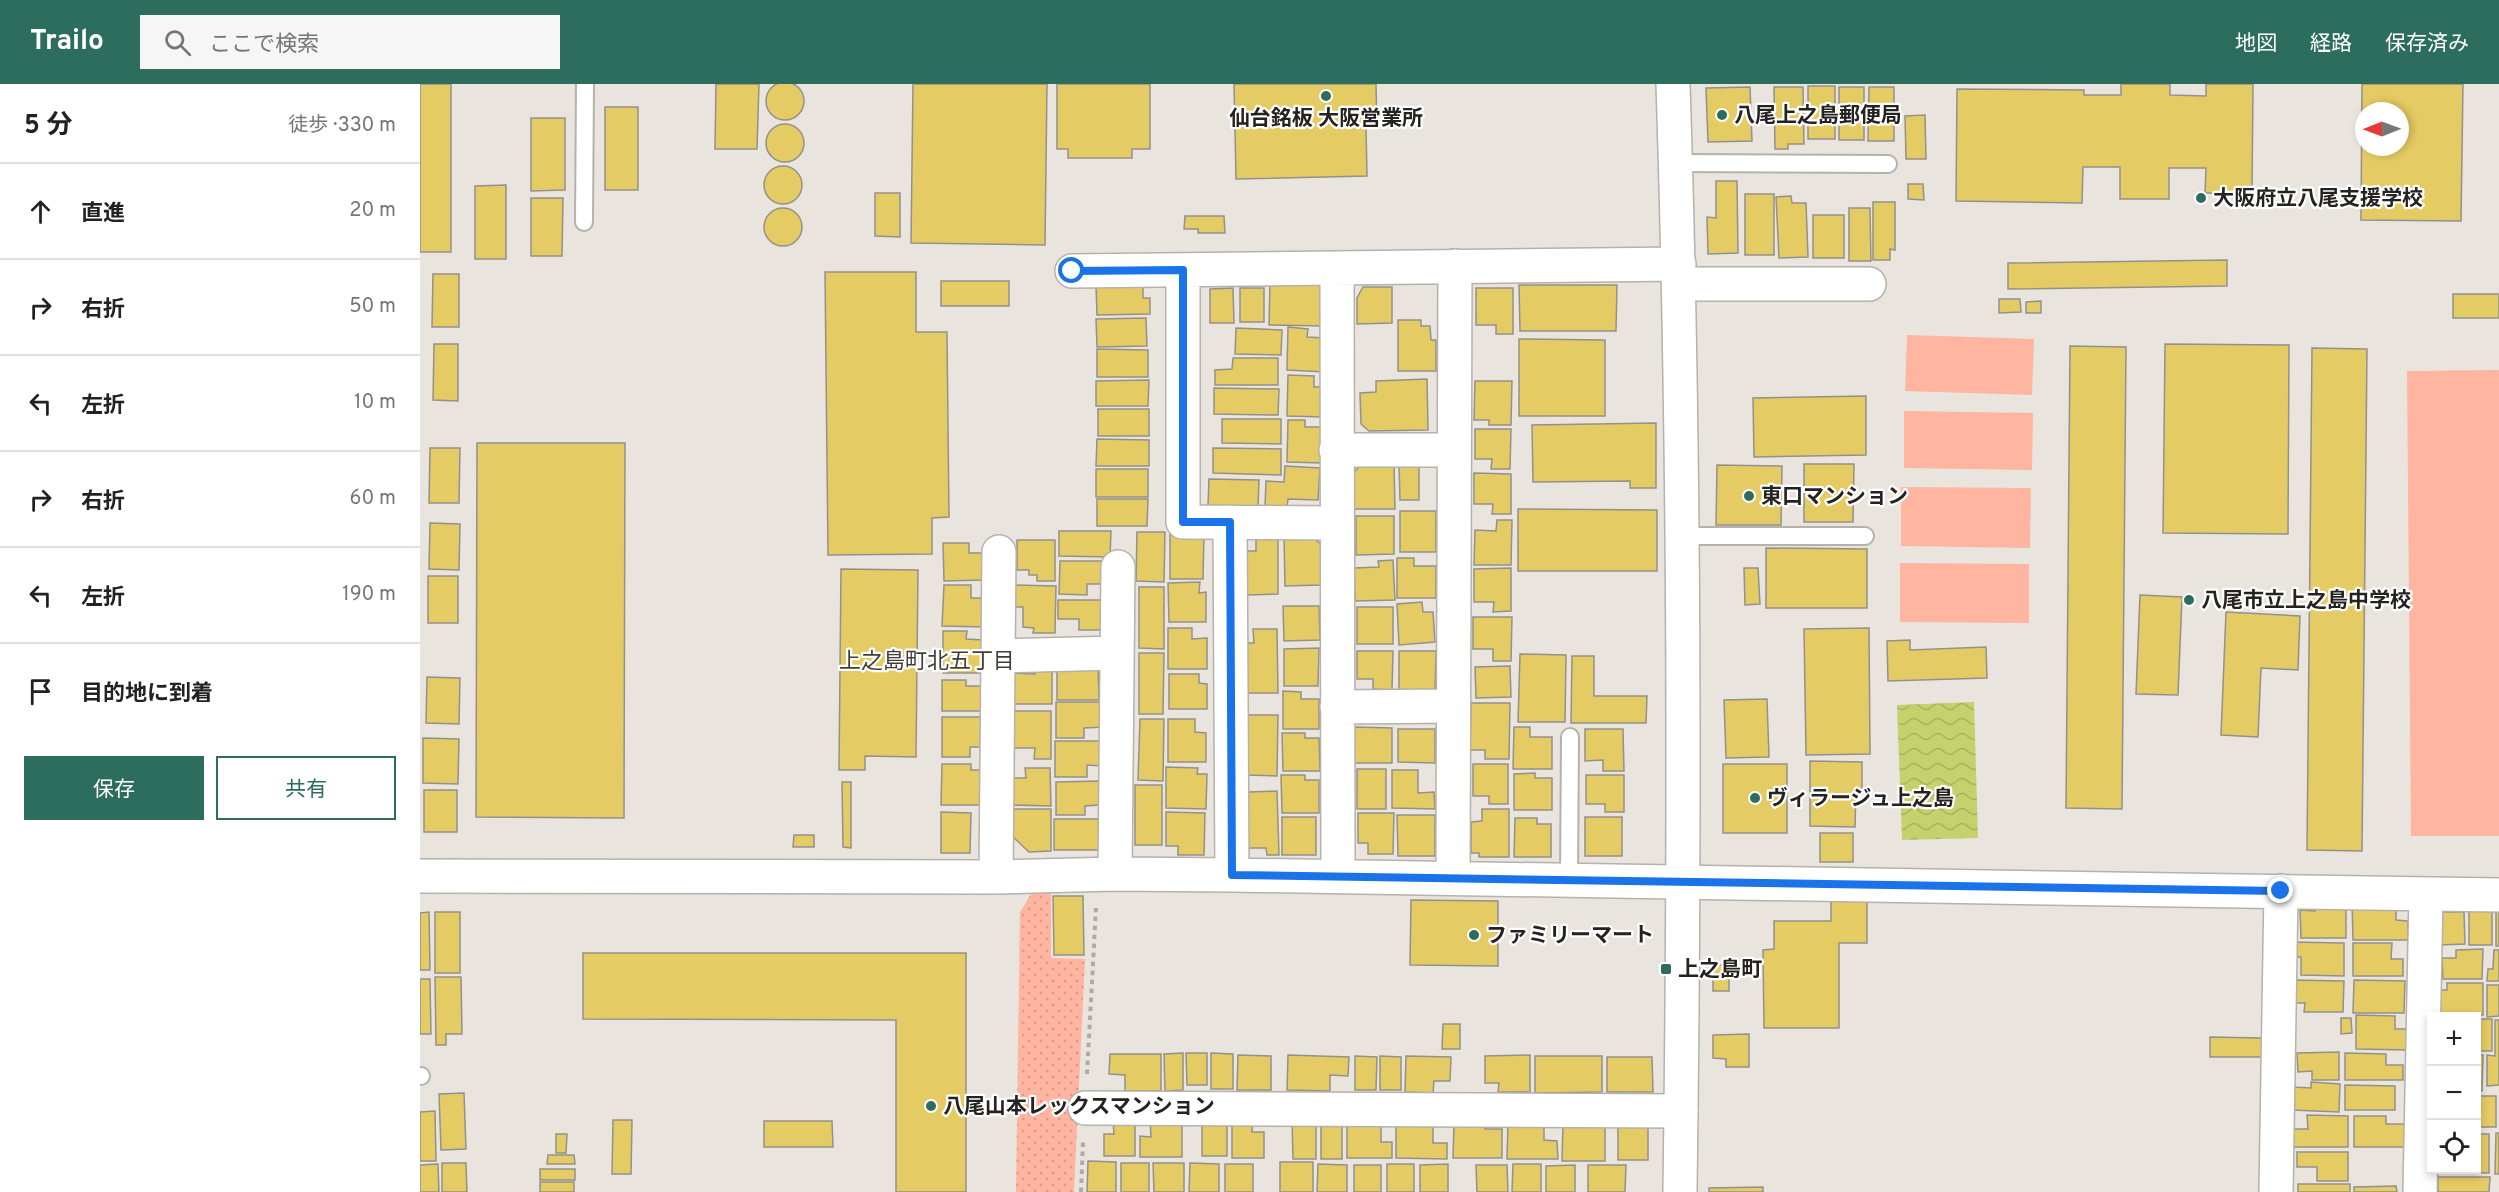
<!DOCTYPE html>
<html lang="ja">
<meta charset="utf-8">
<style>
body{margin:0;font-family:Overpass,"Noto Sans JP",sans-serif;background:#f6f6f6;color:#222}
.controls{position:absolute;right:18px;bottom:18px;display:grid;overflow:hidden;border-radius:0px;box-shadow:0 3px 9px #0003}
.controls button{width:54px;height:54px;display:grid;place-items:center;padding:0;border:0;border-bottom:2px solid #e0e0e0;background:#fff;color:#222;font:30px sans-serif}
.compass{position:absolute;left:1935px;top:18px;width:54px;height:54px;border-radius:50%;background:#fff;box-shadow:0 3px 9px #0003;rotate:269deg}
.stop{position:absolute;width:18px;height:18px;margin:-14px;border:4px solid #1a73e8;border-radius:50%;background:#fff}
.stop.end{background:#1a73e8;border-color:#fff;box-shadow:0 2px 6px #0008}
.list{margin:0;padding:0;list-style:none}
h2{display:flex;justify-content:space-between;align-items:center;height:78px;margin:0;padding:0 24px;font-size:26px}
h2 small{font-size:20px;font-weight:400;color:#767676}
.list li{display:grid;grid-template-columns:39px 1fr auto;gap:18px;align-items:center;box-sizing:border-box;height:96px;padding:0 24px;border-top:2px solid #e0e0e0}
.list b{display:block;font-size:22px;white-space:nowrap}
.list em{font-size:20px;font-style:normal;color:#767676}
.actions{display:flex;gap:12px;padding:18px 24px}
.actions a{flex:1;padding:14px 0;border:2px solid #2c6d5d;border-radius:0px;text-align:center;font-size:21px;color:#2c6d5d}
.actions .main{background:#2c6d5d;color:#fff}
.icon{flex:none;width:33px;height:33px;fill:none;stroke:currentColor;stroke-width:2;stroke-linecap:round;stroke-linejoin:round}
.map{position:relative;flex:none;width:2079px;height:1108px;overflow:hidden}
header{display:flex;align-items:center;gap:36px;box-sizing:border-box;height:84px;padding:0 30px;background:#2c6d5d;color:#fff}
header strong{font-size:28px}
nav{display:flex;gap:33px;margin-inline-start:auto;font-size:21px}
.search{width:420px;height:54px;background:#f6f6f6;display:flex;align-items:center;gap:15px;box-sizing:border-box;padding:0 21px;border-radius:0px;color:#767676;font-size:22px}
main{display:flex}
aside{flex:1;background:#fff}
.map>svg:first-child{display:block}
.grass{fill:url(#grass-dots)}
.garden{fill:#ffb5a0}
.water{fill:url(#water-waves)}
.building{fill:#e5cb64;stroke:#93918b;stroke-width:1.5;fill-rule:evenodd}
.lines{fill:none;stroke-linecap:round;stroke-linejoin:round}
.service-casing{stroke:#b5b1ab;stroke-width:20}
.minor-casing{stroke:#b5b1ab;stroke-width:36}
.tertiary-casing{stroke:#b5b1ab;stroke-width:36}
.path{stroke:#aeaaa5;stroke-width:4;stroke-dasharray:4.5 4.5;stroke-linecap:butt}
.service{stroke:#fff;stroke-width:16}
.minor{stroke:#fff;stroke-width:33}
.tertiary{stroke:#fff;stroke-width:33}
.route{stroke:#1a73e8;stroke-width:8}
.poi-dot{fill:#2c6d5d;stroke:#fff;stroke-width:2}
.labels{text-anchor:middle;stroke-width:4.5;stroke-linejoin:round;paint-order:stroke}
.poi-label{font-size:21px;font-weight:bold;fill:#252321;stroke:#fff;text-anchor:start}
.neighbourhood-label{font-size:22px;fill:#413e39;stroke:#fff}
</style>
<header>
<strong>Trailo</strong>
<div class="search"><svg class="icon" aria-label="search" viewBox="0 0 24 24"><circle cx="10" cy="10" r="6"/><path d="M15 15l6 6"/></svg>ここで検索</div>
<nav><a>地図</a><a>経路</a><a>保存済み</a></nav>
</header>
<main>
<aside>
<h2>5 分<small>徒歩 · 330 m</small></h2>
<ul class="list">
<li><svg class="icon" aria-label="ahead" viewBox="0 0 24 24"><path d="M12 20V5M6 11l6-6 6 6"/></svg><div><b>直進</b></div><em>20 m</em></li>
<li><svg class="icon" aria-label="right" viewBox="0 0 24 24"><path d="M7 20v-9h11M14 6l5 5-5 5"/></svg><div><b>右折</b></div><em>50 m</em></li>
<li><svg class="icon" aria-label="left" viewBox="0 0 24 24"><path d="M17 20v-9H6M10 6l-5 5 5 5"/></svg><div><b>左折</b></div><em>10 m</em></li>
<li><svg class="icon" aria-label="right" viewBox="0 0 24 24"><path d="M7 20v-9h11M14 6l5 5-5 5"/></svg><div><b>右折</b></div><em>60 m</em></li>
<li><svg class="icon" aria-label="left" viewBox="0 0 24 24"><path d="M17 20v-9H6M10 6l-5 5 5 5"/></svg><div><b>左折</b></div><em>190 m</em></li>
<li><svg class="icon" aria-label="arrive" viewBox="0 0 24 24"><path d="M6 21V4h12l-3 4 3 4H6"/></svg><div><b>目的地に到着</b></div></li>
</ul>
<div class="actions"><a class="main">保存</a><a>共有</a></div>
</aside>
<div class="map">
<svg width="2079" height="1108" viewBox="0 0 2079 1108">
<defs>
<pattern id="grass-dots" width="8" height="8" patternUnits="userSpaceOnUse" patternTransform="scale(1.5)"><rect width="8" height="8" fill="#ffb5a0"/><path d="M2 2h.1M6 6h.1" fill="none" stroke="#da9b8a" stroke-width="1.8" stroke-linecap="round"/></pattern>
<pattern id="water-waves" width="16" height="10" patternUnits="userSpaceOnUse" patternTransform="scale(1.5)"><rect width="16" height="10" fill="#c4d16c"/><path d="M0 5q4-4 8 0t8 0" fill="none" stroke="#a8b35d"/></pattern>
</defs>
<rect width="100%" height="100%" fill="#e9e5de"/>
<path class="grass" d="M631 809V874L665 875 654 1108H596L600 828 611 810Z"/>
<path class="garden" d="M1487 251 1614 255 1612 311 1485 307Z
M2079 286V752H1991L1987 287Z
M1484 327 1613 329 1612 386 1484 384Z
M1481 403 1611 404 1610 464 1481 462Z
M1480 479 1609 480V539L1480 538Z"/>
<path class="water" d="M1554 618 1558 754 1482 756 1477 621Z"/>
<path class="building" d="M346 17a19 19 0 1 1 38 0a19 19 0 1 1-38 0Z
M0 0H31V168H0Z
M296 0H339L337 65H295Z
M493 0H627L625 161 491 159Z
M637 0H730V65H712V74H648V65H637Z
M814 0H956L957 43 946 44 947 92 816 95Z
M1701 0H1750V11L1786 12V0H1833L1832 109H1785L1786 84H1749V115H1700V83H1663L1662 119 1536 117 1537 5 1664 6V11H1701Z
M1942 0H2043L2041 137 1941 136ZM1944 27H1980V63H1944Z
M1388 2H1415V55H1388Z
M1330 3 1332 57 1288 58 1286 4Z
M1354 3H1383L1384 60H1368V65H1355Z
M1419 3H1444V56H1419Z
M1449 3H1474V57H1448Z
M185 23H218V106H185Z
M1505 31 1506 75H1486L1485 32Z
M111 34H145V106L111 107Z
M346 59a19 19 0 1 1 38 0a19 19 0 1 1-38 0Z
M344 101a19 19 0 1 1 38 0a19 19 0 1 1-38 0Z
M1296 97H1317L1318 169 1288 170 1287 133 1296 134Z
M1488 100H1503L1504 116 1488 115Z
M86 101V175H55V102Z
M455 109H480V153L455 152Z
M1325 110H1354V171H1325Z
M1371 112 1372 119H1386L1388 173 1359 174 1356 113Z
M111 114H143L142 172H111Z
M1453 118H1475V166L1470 165V176H1453Z
M1429 124H1450L1451 177H1429Z
M344 143a19 19 0 1 1 38 0a19 19 0 1 1-38 0Z
M1393 131H1424V174H1393Z
M765 132H804L805 149H778V145H764Z
M1807 176V202L1588 205V179Z
M405 188H496V248H527L529 433 512 434V470L408 471Z
M13 190H39V243H12Z
M521 197H589V222H521Z
M850 199 898 200 906 209 905 242 849 241Z
M723 201V214H730V230L677 231 676 202Z
M1099 201H1197L1196 247H1100Z
M943 203H972V239L937 240V214Z
M813 204 814 239H790V205Z
M820 204H844V238H820Z
M1056 204H1093V250H1076V241H1056Z
M2033 210H2079V234H2033Z
M1579 215H1600L1601 228 1579 229Z
M1621 217V229H1606V218Z
M726 234 727 262 677 263 676 235Z
M978 236H1001V242H1010L1011 256H1016V287H978Z
M868 243 888 245 887 253 906 254 905 288 867 286Z
M816 244 862 246 861 271 815 270Z
M1099 255 1185 256V332H1099Z
M14 260H38V317L13 316Z
M1745 260 1869 261 1868 450 1743 449Z
M1650 262 1706 263 1702 725 1646 724Z
M1892 264 1947 265 1942 767 1887 766Z
M677 265 728 266V293H677Z
M813 274H858V301H795V286L812 285Z
M868 291 894 292V303H905L904 333 867 332Z
M1007 295 1008 346 949 347 941 340 940 309 956 308V297Z
M729 296 728 322H676V297Z
M1055 297H1092L1091 341H1069V336H1054Z
M794 304 859 305 858 331 794 330Z
M1446 312V371L1334 373 1333 314Z
M678 325H729V352H678Z
M802 335H861V360L802 359Z
M868 336H885V343H904L903 379 867 378Z
M1236 339V404H1210V397L1113 398 1112 341Z
M1055 345H1091L1090 385H1071L1072 375H1055Z
M677 355 729 356V382H676Z
M57 359H205L204 734 56 733Z
M10 364H40L39 419H9Z
M793 364 861 365V391L793 389Z
M974 379 975 425H934V388L942 380Z
M979 380H999V416H980Z
M1384 380H1434L1433 438H1384Z
M1297 381 1362 382 1361 441H1296Z
M865 382 900 384 898 416 868 415 867 423 845 422 846 397 864 398Z
M676 385H728V413H676Z
M1054 389 1091 390V430H1072L1073 420H1054Z
M789 395 839 396 838 423 788 422Z
M677 415H728L727 442H677Z
M1098 425 1237 426V487H1098Z
M980 427H1016V468H980Z
M936 432H974V470L936 471Z
M1077 436H1092L1091 481H1054L1055 446 1076 447Z
M10 439 40 440 39 486 9 485Z
M639 447H691L690 473 639 472Z
M717 448H745L744 498 716 497Z
M750 448H784L783 495H750Z
M858 452V510L827 511V467H836V453Z
M864 453H891L901 460 902 501 865 502Z
M597 456H635V497H617V491H609V486H597Z
M523 459H549V469H565L564 496 524 497Z
M1346 464 1447 465V524H1346Z
M977 474H994V482H1016V514H977Z
M973 476 975 516 935 517 934 484 959 483 958 477Z
M640 477H686V500H667V511L639 510Z
M1091 484V527L1073 528 1074 518H1054V485Z
M1324 484H1338L1340 520 1325 521Z
M421 485 498 486 496 673 445 672V686H419Z
M8 492H38V539H8Z
M780 498 779 509 786 508V538H749L748 499Z
M524 501H551V514H565L564 543 522 542Z
M592 501 636 502 635 549H613L614 544 603 543V523H592Z
M719 503H744V565L719 564Z
M1720 511 1762 513 1758 611 1716 610Z
M638 516H687L683 546H659V535H638Z
M1002 518 1003 528H1013L1015 558 979 561 977 520Z
M863 522H899L900 556 864 557Z
M937 523H973V560H937Z
M1806 528 1880 532 1878 586 1841 584 1838 653 1801 651Z
M1053 533H1092L1091 577H1073V565H1053Z
M748 544H772V555L787 554V585H748Z
M1449 544 1450 670 1386 671 1384 545Z
M833 545H857L858 609H827V559H834Z
M523 547H547L546 555 563 556 562 589H523Z
M1490 556V566L1566 563 1567 594 1468 597 1467 557Z
M899 564 898 602H864V565Z
M937 567H973L972 606 953 605V595H937Z
M979 567H1016L1015 607 979 609Z
M719 569H744L743 630H719Z
M1100 570 1146 571 1145 638H1098Z
M1152 572H1174V612H1227L1226 639H1151Z
M615 579H632V620H593V589L615 590Z
M637 579H678L679 616H637Z
M1090 582 1091 613 1056 614 1055 583Z
M749 590H779V599L787 600V625H749Z
M7 593 40 594 39 640 6 639Z
M522 596H546V602H561V627H522Z
M863 607 881 608V615H899V645H863Z
M1347 615 1349 673 1306 674 1304 616Z
M636 618H684L685 643 664 644V654H636Z
M1051 619H1090L1089 675H1065V666H1050Z
M593 627H631V675H614L615 664H593Z
M827 631H858L857 692 826 691Z
M522 633H565V663H550V673H522Z
M720 635H744L743 697 718 696Z
M748 635H775V648L786 649V678H748Z
M934 643 972 644V679H934Z
M1094 643H1110V653H1132V685H1093Z
M978 645H1015V679L978 678Z
M1165 645H1203L1204 687H1183V676L1165 677Z
M862 649H885V654H899L900 687H863Z
M3 654 39 655 38 700 3 699Z
M635 657H682V682L667 681V693H635Z
M1390 677 1442 678V705H1436L1435 743 1390 742Z
M522 680H551V686H563V721H521Z
M1053 680H1088V720H1069V712H1053Z
M1303 680H1367V749H1303Z
M746 683 778 684 777 690H787L786 725 746 724Z
M605 684H630L631 722 591 721 590 694H606Z
M937 685H966V725H937Z
M972 686H998V709L1014 708 1015 725 972 724Z
M1115 689V694H1132V726H1094V690Z
M861 691H885V696H899V729H862Z
M1166 691H1204V728H1185V720H1166Z
M679 697V721L665 722V731H636V698Z
M422 698H431V764L423 763Z
M715 701H742V761H715Z
M4 706H37V748H4Z
M857 707 859 771H847L846 764H828L827 708Z
M593 725H631V767L609 768 593 753Z
M1062 725H1089V773H1059V769H1051V738L1062 737Z
M521 728 551 729 550 769H521Z
M746 728 785 729 784 771H758V762H746Z
M938 729H974L973 770H948V759H938Z
M977 731H1015V772H978Z
M862 733H896V771H862Z
M1165 733H1202V772H1165Z
M1095 734H1117V740H1131V773H1094Z
M634 735H684V766H634Z
M1400 749H1433V778H1400Z
M374 751H394V763H373Z
M633 812H663L664 871H634Z
M991 816 1078 817V882L990 881Z
M1411 817H1447V859H1419V944H1344L1343 866 1354 865V837H1411Z
M1932 817 1976 818V836L1988 837V856H1933Z
M1895 818H1926V854H1881L1880 826 1895 827Z
M2076 824H2079V862H2076Z
M2072 825V861H2049V826Z
M9 828 10 886H0V829Z
M15 828H40V889H15Z
M2018 828H2044L2045 860 2019 861Z
M1870 858 1924 859V892L1881 891V873H1870Z
M1933 859H1972L1971 875H1983V892H1933Z
M2063 865 2062 895H2023L2022 874H2036V866Z
M2074 866H2079V897H2067L2068 885H2073Z
M163 869H546V1108H476V936L163 935Z
M1293 881H1309V907H1293Z
M15 893H41L42 950H26V961H16Z
M0 895H10L11 950H0Z
M1872 896 1924 897 1923 928H1884L1885 919H1872Z
M1934 896 1985 897 1984 929H1933Z
M2027 899H2063V931H2015V906H2027Z
M2067 901H2079V932L2067 933Z
M1936 931 1975 932V945H1988V966L1936 965Z
M1921 934H1931L1932 949 1921 950Z
M2056 935H2072V967H2056Z
M2075 936H2079V1001L2067 1002V971L2075 972Z
M1023 940H1040V965H1022Z
M1329 950V983H1306V975L1293 974V951Z
M1790 953 1842 954V973H1790Z
M1919 968V996H1892V987L1878 988 1877 969Z
M763 969V1006L745 1007 744 970Z
M766 969H787V1001H767Z
M791 969 813 970V1005H791Z
M1925 969 1966 970V981H1983V996H1925Z
M690 970H741V1007H705V991L689 990Z
M818 971 851 972V1006H817Z
M868 971 929 973 928 992 910 991V1007L867 1006Z
M1110 971V1008H1078L1079 999H1065V972Z
M2056 971H2063L2062 1007H2056Z
M935 972 957 973 956 1006H935Z
M960 972 981 973V1006H960Z
M986 972 1031 973 1030 997H1014L1013 1009 985 1008Z
M1115 972H1182V1008L1115 1009Z
M1187 973H1232L1233 1008H1187Z
M1891 998 1920 1000 1919 1028 1872 1026 1873 1003 1891 1004Z
M1925 1001 1975 1002V1026H1925Z
M44 1009 46 1065 21 1066 19 1010Z
M2056 1012H2076V1043H2056Z
M15 1027 16 1077H0V1028Z
M1887 1031 1928 1032V1063H1872V1045H1888Z
M1934 1032H1966V1040H1987V1063H1934Z
M922 1034V1075H901V1035Z
M193 1036H212L211 1090H192Z
M693 1036H715V1072H684V1050H694Z
M730 1036H762V1073H720V1052L731 1053Z
M812 1036H833L832 1048H844V1074H812Z
M872 1036H896V1075H873Z
M976 1036 1013 1037V1059H1027V1075L976 1074Z
M344 1037H412L413 1063H344Z
M1088 1038H1124V1056L1137 1057 1138 1075H1087Z
M1198 1038H1228V1076H1198Z
M927 1039H961V1058H972V1074H927Z
M807 1040V1072H782V1041Z
M1034 1040H1065V1045H1082V1074H1033Z
M1143 1040H1185V1077H1142Z
M2076 1049H2079V1090H2075Z
M136 1050H147L146 1069H136Z
M2056 1050H2069V1089L2018 1088V1086H2056Z
M1877 1068H1928V1097H1897V1083H1877Z
M128 1071H154L155 1080H127Z
M668 1077 696 1078V1108H667Z
M860 1078H893V1108H860Z
M22 1079H46L47 1108H22Z
M701 1079H729V1108H701Z
M733 1079H764V1108H734Z
M770 1079 799 1080V1108H769Z
M18 1080 19 1108H0V1081Z
M805 1080H833V1108H805Z
M898 1080 927 1081V1108H897Z
M967 1080H994V1108H967Z
M1028 1080V1108H1000V1081Z
M1093 1080H1121V1108H1092Z
M934 1081H961V1108H934Z
M1056 1081H1087L1088 1108H1057Z
M1155 1081V1108H1126V1082Z
M1168 1081H1206L1205 1108H1168Z
M120 1085H155V1096H120Z
M2018 1093H2070L2069 1108H2018Z
M120 1098H154V1108H120Z
M1878 1100H1930V1108H1878Z
M1976 1102 1977 1108H1934V1103Z
M1343 1103V1108H1289V1104Z"/>
<g class="lines">
<defs>
<path id="service" d="M1256 79 1468 80
M164 138 165 0
M1262 452H1445
M1149 795 1150 653
M0 992H1"/>
<path id="minor" d="M917 184 918 792
M763 186V438L916 439
M652 187 1259 180
M1259 200H1449
M916 366H1033
M810 438 812 791
M578 572 697 569
M917 623 1032 622
M695 790 698 483
M0 792 576 793 695 790 812 791 2079 811
M576 793 579 468
M1033 793 1035 182
M665 1024 1261 1027
M1856 1108 1861 807
M2000 1108 2006 811"/>
<path id="tertiary" d="M1253 0C1265 369 1265 739 1260 1108"/>
</defs>
<use href="#service" class="service-casing"/>
<use href="#minor" class="minor-casing"/>
<use href="#tertiary" class="tertiary-casing"/>
<path class="path" d="M667 990 676 824
M661 1108 663 1058"/>
<use href="#service" class="service"/>
<use href="#minor" class="minor"/>
<use href="#tertiary" class="tertiary"/>
</g>
<g class="lines">
<path class="route" d="M652 187 763 186V438H810L812 791 1861 807"/>
</g>
<g class="poi-dot">
<circle cx="906" cy="12" r="6"/>
<circle cx="1302" cy="31" r="6"/>
<circle cx="1781" cy="114" r="6"/>
<circle cx="1329" cy="412" r="6"/>
<circle cx="1769" cy="516" r="6"/>
<circle cx="1335" cy="714" r="6"/>
<circle cx="1054" cy="851" r="6"/>
<rect x="1240" y="879" width="12" height="12" rx="3"/>
<circle cx="511" cy="1022" r="6"/>
</g>
<g class="labels">
<g class="poi-label">
<text x="1314" y="38">八尾上之島郵便局</text>
<text x="906" y="41" text-anchor="middle">仙台銘板 大阪営業所</text>
<text x="1793" y="121">大阪府立八尾支援学校</text>
<text x="1341" y="419">東口マンション</text>
<text x="1781" y="523">八尾市立上之島中学校</text>
<text x="1347" y="721">ヴィラージュ上之島</text>
<text x="1066" y="858">ファミリーマート</text>
<text x="1258" y="892">上之島町</text>
<text x="523" y="1029">八尾山本レックスマンション</text>
</g>
<g class="neighbourhood-label">
<text x="507" y="584">上之島町北五丁目</text>
</g>
</g>
</svg>
<div class="controls">
<button>+</button>
<button>−</button>
<button><svg class="icon" aria-label="locate" viewBox="0 0 24 24"><circle cx="12" cy="12" r="6"/><path d="M12 2v4M12 18v4M2 12h4M18 12h4"/></svg></button>
</div>
<svg class="compass" viewBox="-18 -18 36 36"><path d="M0-13l5 13h-10z" fill="#e53935"/><path d="M0 13l5-13h-10z" fill="#767676"/></svg>
<div class="stop" style="left:652px;top:187px"></div>
<div class="stop end" style="left:1861px;top:807px"></div>
</div>
</main>
